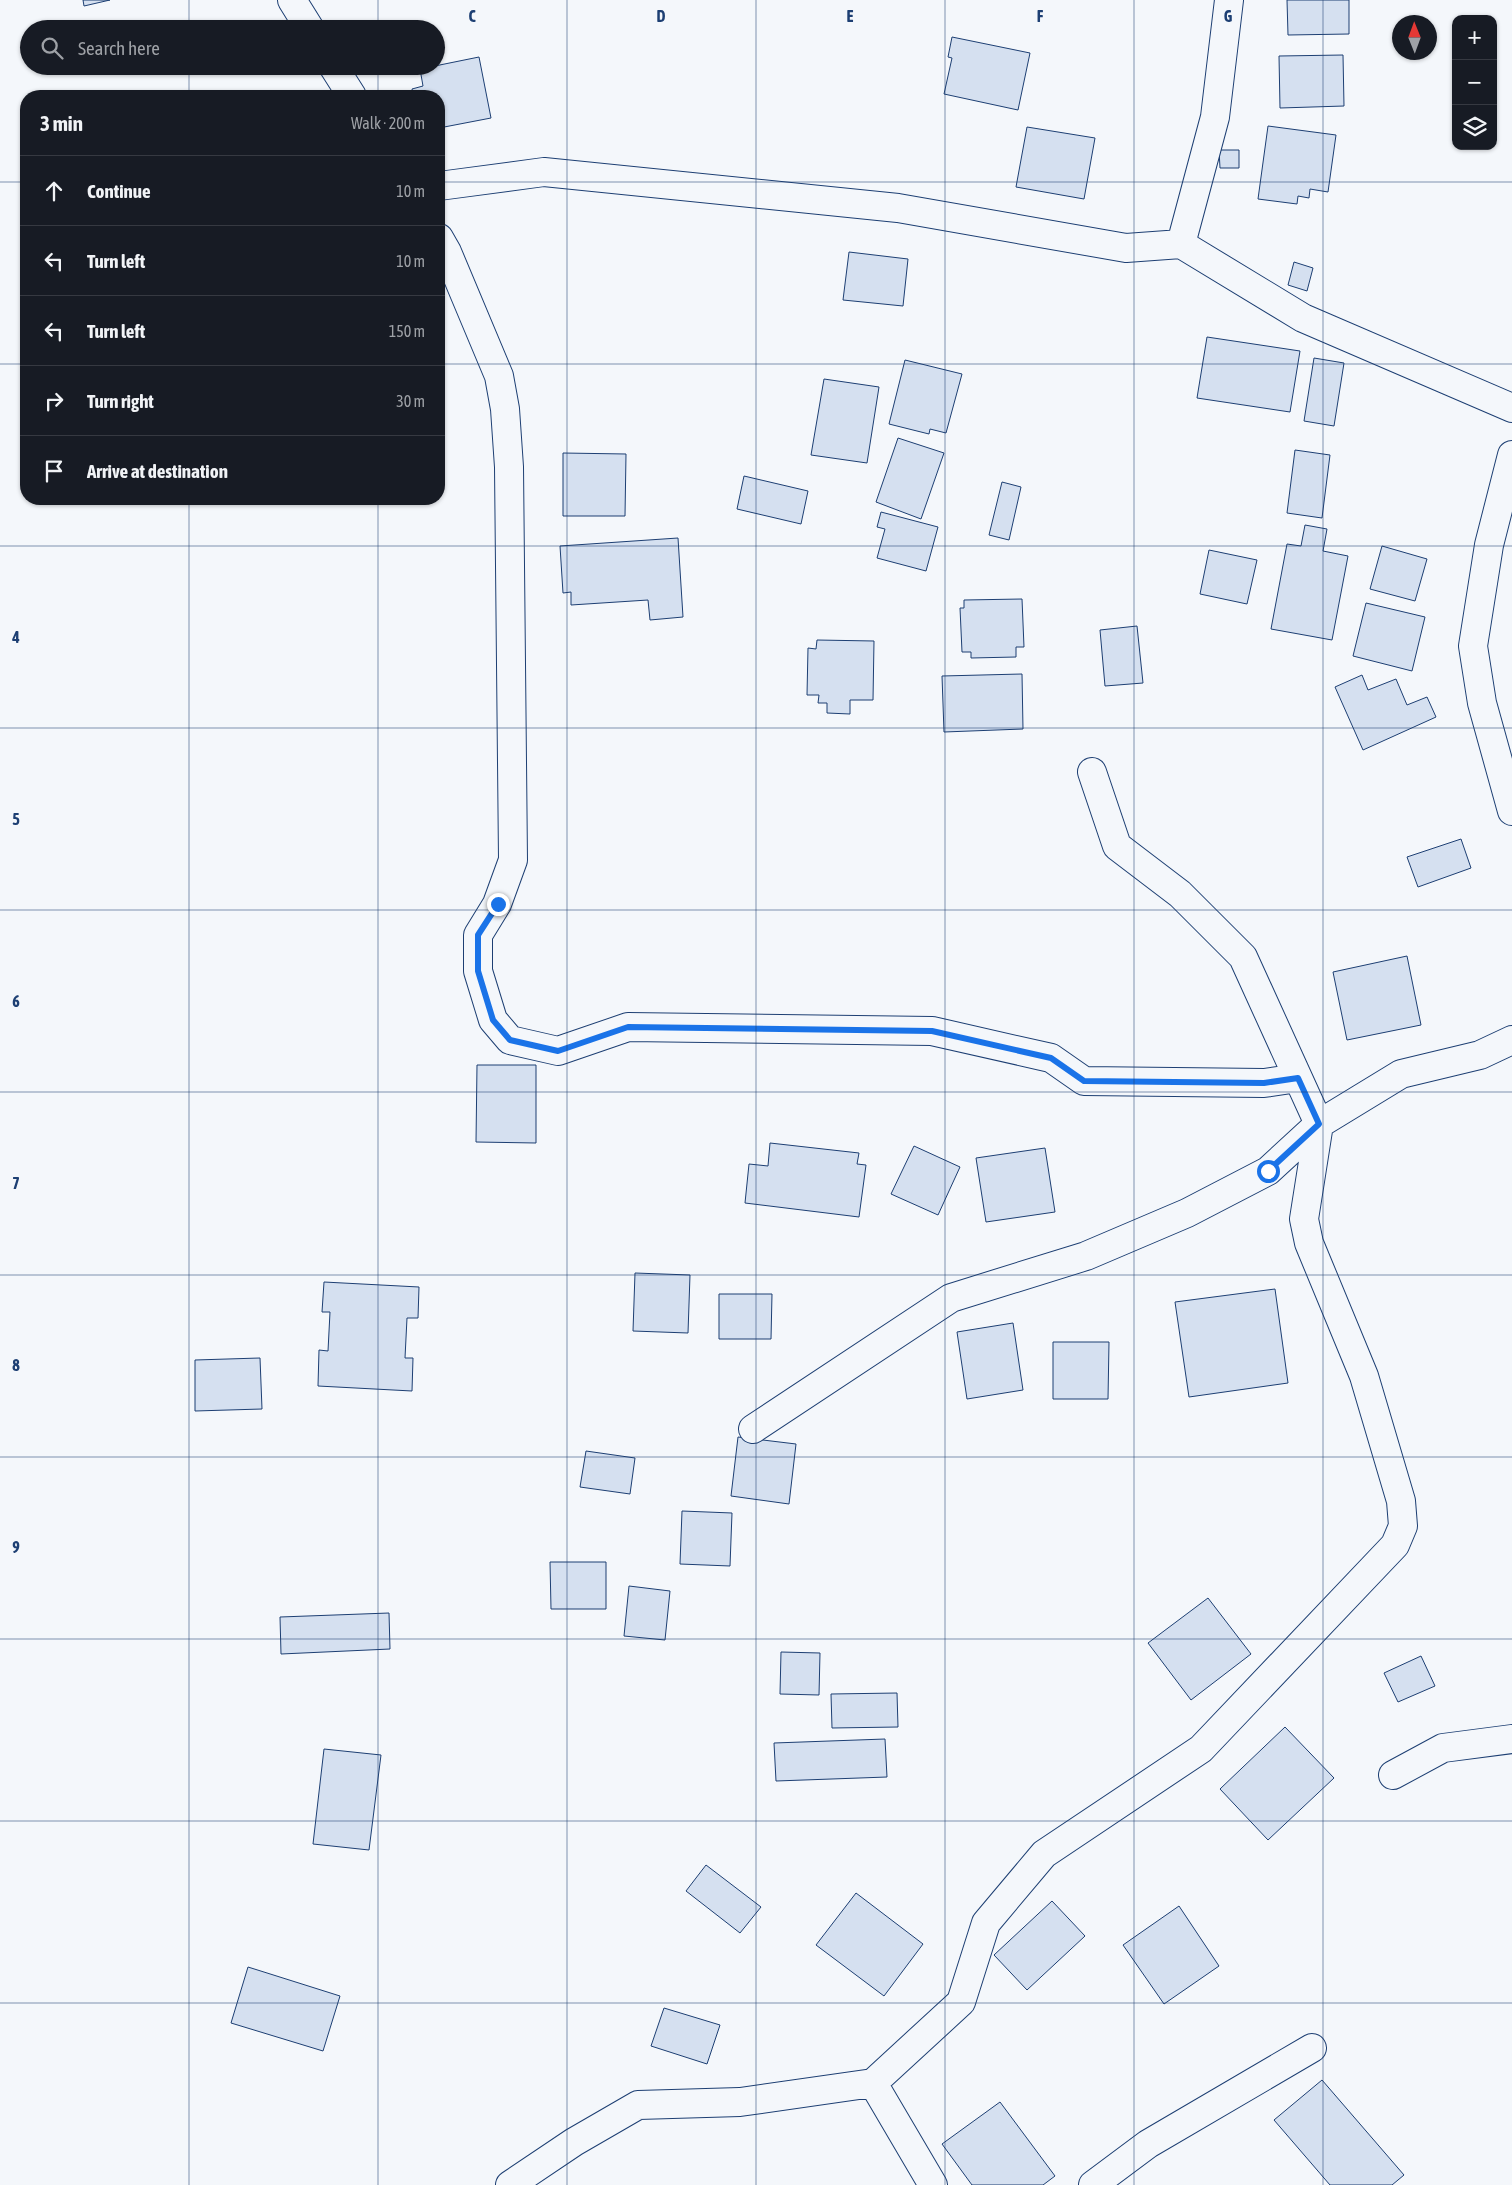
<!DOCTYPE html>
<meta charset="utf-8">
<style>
body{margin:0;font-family:"Asap Condensed",sans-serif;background:#20242c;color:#f1f3f6}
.controls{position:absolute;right:15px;top:15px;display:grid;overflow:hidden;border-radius:10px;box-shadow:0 1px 4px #0004}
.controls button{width:45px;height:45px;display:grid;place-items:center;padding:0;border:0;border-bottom:1px solid #363941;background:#171b24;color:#f1f3f6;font:25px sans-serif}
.compass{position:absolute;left:1392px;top:15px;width:45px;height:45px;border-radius:50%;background:#171b24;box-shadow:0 1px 4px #0004;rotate:359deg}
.stop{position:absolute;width:15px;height:15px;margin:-11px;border:4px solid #1a73e8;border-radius:50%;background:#fff}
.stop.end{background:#1a73e8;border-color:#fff;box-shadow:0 1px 5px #0008}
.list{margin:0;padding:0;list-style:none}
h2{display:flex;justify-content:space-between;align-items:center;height:65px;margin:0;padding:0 20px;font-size:21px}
h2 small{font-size:16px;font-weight:400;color:#9ea1a6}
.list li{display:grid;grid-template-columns:32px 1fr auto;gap:15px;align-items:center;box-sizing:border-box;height:70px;padding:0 20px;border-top:1px solid #363941}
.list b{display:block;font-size:19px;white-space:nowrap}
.list em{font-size:16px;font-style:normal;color:#9ea1a6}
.icon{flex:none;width:28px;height:28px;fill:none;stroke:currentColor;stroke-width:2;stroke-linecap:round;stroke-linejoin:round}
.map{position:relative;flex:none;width:1512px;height:2185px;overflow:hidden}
.search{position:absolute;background:#171b24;box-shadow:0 1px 4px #0004;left:20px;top:20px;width:425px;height:55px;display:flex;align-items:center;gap:12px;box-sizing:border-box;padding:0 18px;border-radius:28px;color:#9ea1a6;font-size:19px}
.panel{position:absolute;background:#171b24;box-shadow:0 1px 4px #0004;left:20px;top:90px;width:425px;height:415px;border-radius:20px}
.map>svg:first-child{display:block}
.building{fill:#d5e0f0;stroke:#1d3f73}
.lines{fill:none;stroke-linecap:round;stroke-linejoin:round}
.street-casing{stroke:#1d3f73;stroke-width:30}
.street{stroke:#f4f7fb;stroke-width:28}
.route{stroke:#1a73e8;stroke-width:6}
.grid{fill:none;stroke:#1d3f73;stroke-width:1;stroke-opacity:0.55}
.grid-label{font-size:16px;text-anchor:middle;font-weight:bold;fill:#1d3f73;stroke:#f4f7fb;stroke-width:4;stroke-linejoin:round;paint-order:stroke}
</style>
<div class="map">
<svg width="1512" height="2185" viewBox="0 0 1512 2185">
<rect width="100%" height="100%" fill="#f4f7fb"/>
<path class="building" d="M83 0H110L84 6Z
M1287 0H1349V34L1288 35Z
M952 37 1030 53 1018 110 944 94 952 58 948 57Z
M1343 55 1344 106 1280 108 1279 56Z
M479 57 491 118 439 128V96H413L412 89 423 86 420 69Z
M1268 126 1336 135 1328 192 1310 189 1309 198 1298 196 1297 204 1258 199Z
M1027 127 1095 138 1084 199 1016 187Z
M1219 150H1239V168H1220Z
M849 252 908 259 903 306 843 300Z
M1294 262 1313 268 1307 291 1288 285Z
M1207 337 1300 351 1290 412 1197 398Z
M1314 358 1344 363 1334 426 1304 421Z
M905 360 962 374 946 433 930 429 929 434 889 424Z
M824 379 879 387 867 463 811 455Z
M898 438 944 453 921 519 876 502Z
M1295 450 1330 455 1322 518 1287 513Z
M563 453 626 454 625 516H563Z
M744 476 808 491 801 524 737 509Z
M1002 482 1021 487 1009 540 989 535Z
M881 512 938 527 926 571 877 558 885 529 877 527Z
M1305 525 1327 529 1323 551 1348 556 1332 640 1271 629 1287 544 1301 546Z
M678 538 683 617 650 620 648 600 571 605V592L563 593 560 546Z
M1382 546 1427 559 1415 601 1370 589Z
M1209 550 1257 560 1247 604 1200 594Z
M1022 599 1024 647H1016V657L971 658V652H962L960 608H964V600Z
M1366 603 1425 617 1412 671 1353 656Z
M1137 626 1143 683 1105 686 1100 630Z
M817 640 874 641 873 700H850V714L827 713V703H818L819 695H807L808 648 816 649Z
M1022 674 1023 729 944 732 942 676Z
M1362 675 1368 690 1396 679 1407 705 1427 697 1436 717 1363 750 1335 687Z
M1461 839 1471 868 1418 887 1407 857Z
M1407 956 1421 1025 1347 1040 1333 972Z
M477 1065H536V1143L476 1142Z
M770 1143 859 1153 857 1164 866 1165 859 1217 745 1203 749 1164 768 1166Z
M914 1146 960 1167 938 1215 891 1194Z
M1045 1148 1055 1212 986 1222 976 1158Z
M635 1273 690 1275 688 1333 633 1331Z
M324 1282 419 1287 418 1318H407L405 1358H413L412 1391 318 1386 319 1350 328 1351 330 1312H322Z
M1275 1289 1288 1383 1189 1397 1175 1302Z
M719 1294H772L771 1339H719Z
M1013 1323 1023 1390 967 1399 957 1332Z
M1053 1342H1109L1108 1399H1053Z
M260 1358 262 1409 195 1411V1360Z
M738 1437 796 1444 789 1504 731 1496Z
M586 1451 635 1458 630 1494 580 1487Z
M682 1511 732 1513 730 1566 680 1564Z
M550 1562H606V1609H551Z
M629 1586 670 1591 665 1640 624 1636Z
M1208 1598 1251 1654 1191 1700 1148 1643Z
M389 1613 390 1649 281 1654 280 1617Z
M781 1652 820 1653 819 1695 780 1694Z
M1421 1656 1435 1686 1398 1702 1384 1673Z
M897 1693 898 1727 832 1728 831 1694Z
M1285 1727 1334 1778 1268 1840 1220 1789Z
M885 1739 887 1777 776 1781 774 1743Z
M324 1749 381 1755 369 1850 313 1844Z
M706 1865 761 1907 740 1933 686 1891Z
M856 1893 923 1944 884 1996 816 1945Z
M1052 1901 1085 1936 1027 1990 994 1955Z
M1179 1906 1219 1966 1164 2004 1123 1945Z
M248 1967 340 1996 323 2051 231 2023Z
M664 2008 720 2025 707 2064 651 2046Z
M1322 2080 1404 2175 1392 2185H1330L1274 2120Z
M1000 2102 1055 2176 1043 2185H972L942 2144Z"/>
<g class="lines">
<defs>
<path id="street" d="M292 0 310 29
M333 66 352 96
M439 186 544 172 898 208 1126 248 1181 244 1215 117 1229 0
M439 238 447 252 499 376 505 409 509 467 513 860 497 904 478 935V971L493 1020 510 1040 558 1051 628 1027 932 1031 1051 1058 1084 1081 1264 1083 1298 1078
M1181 244 1303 318 1512 408
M1512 455 1489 545 1473 646 1482 703 1512 811
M753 1429 951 1298 1086 1256 1187 1213 1268 1171 1319 1124 1401 1074 1480 1055 1512 1040
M1393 1775 1443 1748 1512 1739
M873 2083 933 2185
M510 2185 574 2142 638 2105 740 2102 873 2083 961 2002 986 1923 1044 1854 1201 1749 1395 1545 1403 1526 1401 1501 1364 1376 1309 1243 1304 1219 1319 1124 1243 957 1180 894 1117 846 1092 772
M1093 2185 1148 2144 1312 2048"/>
</defs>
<use href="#street" class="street-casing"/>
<use href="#street" class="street"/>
</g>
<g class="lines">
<path class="route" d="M498 904 478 935V971L493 1020 510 1040 558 1051 628 1027 932 1031 1051 1058 1084 1081 1264 1083 1298 1078 1319 1124 1268 1171"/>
</g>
<path class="grid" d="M189 0V29M378 0V29M567 0V2185M756 0V2185M945 0V2185M1134 0V2185M1323 0V2185M189 66V96M378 66V96M0 182H26M439 182H1512M0 364H26M439 364H1512M189 499V2185M378 499V2185M0 546H1512M0 728H1512M0 910H1512M0 1092H1512M0 1275H1512M0 1457H1512M0 1639H1512M0 1821H1512M0 2003H1512"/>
<g class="grid-label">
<text x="472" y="22">C</text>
<text x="661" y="22">D</text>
<text x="850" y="22">E</text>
<text x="1040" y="22">F</text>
<text x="1228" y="22">G</text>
<text x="16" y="643">4</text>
<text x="16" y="825">5</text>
<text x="16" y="1007">6</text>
<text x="16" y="1189">7</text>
<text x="16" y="1371">8</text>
<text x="16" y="1553">9</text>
</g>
</svg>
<div class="controls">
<button>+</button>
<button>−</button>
<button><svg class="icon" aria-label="layers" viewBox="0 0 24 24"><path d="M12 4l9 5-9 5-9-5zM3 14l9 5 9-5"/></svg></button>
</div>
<svg class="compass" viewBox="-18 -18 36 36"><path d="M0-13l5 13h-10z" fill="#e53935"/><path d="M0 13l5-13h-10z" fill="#9ea1a6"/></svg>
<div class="stop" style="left:1268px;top:1171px"></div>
<div class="stop end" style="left:498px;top:904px"></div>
<div class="search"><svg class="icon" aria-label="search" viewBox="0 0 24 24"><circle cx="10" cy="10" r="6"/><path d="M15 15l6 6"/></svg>Search here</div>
<section class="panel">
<h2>3 min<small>Walk · 200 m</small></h2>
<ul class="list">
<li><svg class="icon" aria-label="ahead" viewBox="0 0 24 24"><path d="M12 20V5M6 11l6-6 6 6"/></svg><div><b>Continue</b></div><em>10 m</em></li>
<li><svg class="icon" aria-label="left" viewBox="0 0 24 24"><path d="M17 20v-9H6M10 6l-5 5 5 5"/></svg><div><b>Turn left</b></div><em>10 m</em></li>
<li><svg class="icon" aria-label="left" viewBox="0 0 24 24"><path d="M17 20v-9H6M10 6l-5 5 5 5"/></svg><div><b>Turn left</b></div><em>150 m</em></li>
<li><svg class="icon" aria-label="right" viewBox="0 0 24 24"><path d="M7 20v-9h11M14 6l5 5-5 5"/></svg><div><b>Turn right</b></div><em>30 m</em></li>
<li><svg class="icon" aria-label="arrive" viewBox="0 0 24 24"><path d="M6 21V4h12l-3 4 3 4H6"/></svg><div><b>Arrive at destination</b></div></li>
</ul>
</section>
</div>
